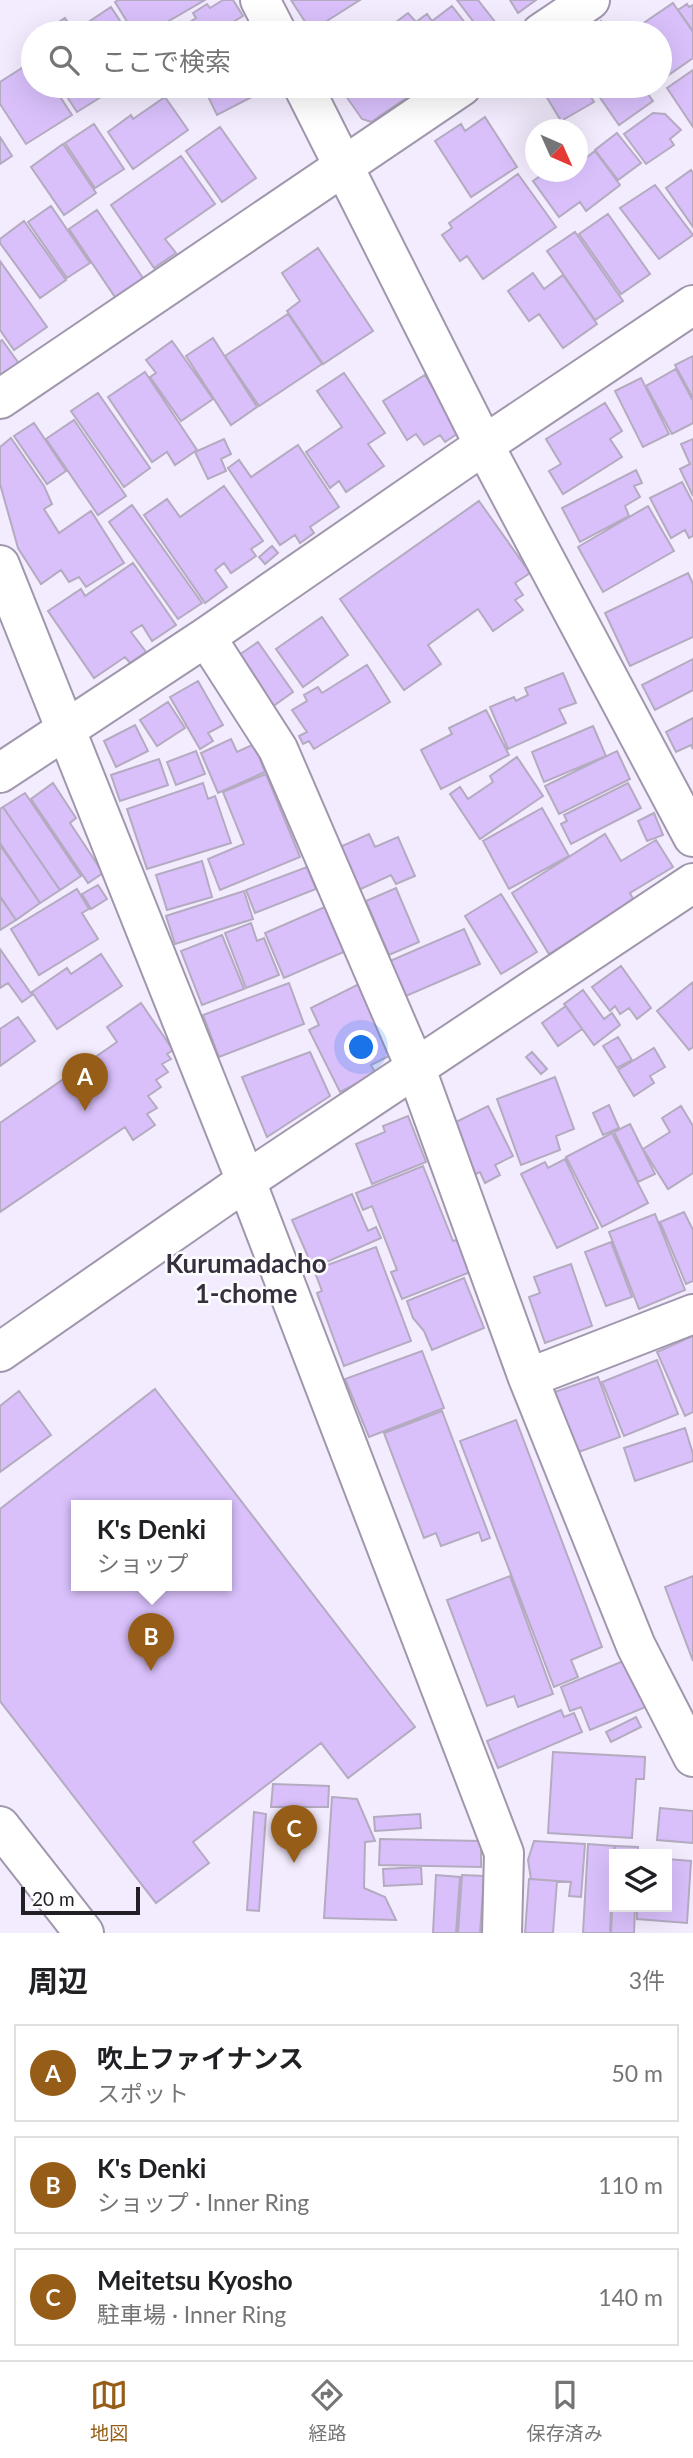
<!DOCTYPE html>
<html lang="ja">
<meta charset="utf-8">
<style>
body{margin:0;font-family:Lato,"Noto Sans JP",sans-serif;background:#f6f6f6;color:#202124}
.controls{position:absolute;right:21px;bottom:21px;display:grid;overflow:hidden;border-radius:0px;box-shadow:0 7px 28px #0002}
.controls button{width:63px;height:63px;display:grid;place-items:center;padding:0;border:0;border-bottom:2px solid #e0e0e0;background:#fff;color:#202124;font:35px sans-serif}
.compass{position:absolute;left:525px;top:119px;width:63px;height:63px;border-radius:50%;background:#fff;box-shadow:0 7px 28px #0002;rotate:135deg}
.scale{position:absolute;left:21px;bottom:18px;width:119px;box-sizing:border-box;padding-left:7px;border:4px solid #221f27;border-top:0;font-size:19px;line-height:24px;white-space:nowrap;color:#221f27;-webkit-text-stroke:5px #fdfdfd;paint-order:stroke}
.you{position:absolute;left:362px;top:1048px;width:24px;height:24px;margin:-18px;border:5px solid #fff;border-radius:50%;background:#1a73e8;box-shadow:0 0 0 10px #1a73e833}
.badge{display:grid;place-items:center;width:46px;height:46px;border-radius:50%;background:#955d17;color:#fff;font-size:23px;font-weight:700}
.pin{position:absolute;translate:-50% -58px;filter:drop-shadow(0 2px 4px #0008)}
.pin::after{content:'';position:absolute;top:37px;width:24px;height:21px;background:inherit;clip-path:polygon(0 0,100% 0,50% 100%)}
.popup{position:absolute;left:71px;top:1500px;width:161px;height:91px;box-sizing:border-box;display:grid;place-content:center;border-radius:0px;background:#fff;filter:drop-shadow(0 2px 5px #0005);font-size:23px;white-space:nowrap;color:#757577}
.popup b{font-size:26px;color:#202124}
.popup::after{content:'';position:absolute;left:50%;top:100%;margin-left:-14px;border:14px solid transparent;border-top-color:#fff}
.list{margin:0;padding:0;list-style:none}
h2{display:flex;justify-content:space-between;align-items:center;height:91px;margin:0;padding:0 28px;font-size:30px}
h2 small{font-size:23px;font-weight:400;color:#757577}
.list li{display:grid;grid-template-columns:46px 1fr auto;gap:21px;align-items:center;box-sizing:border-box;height:98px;margin:0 14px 14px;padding:0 14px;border:2px solid #e0e0e0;border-radius:0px}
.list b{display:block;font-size:26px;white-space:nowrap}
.list p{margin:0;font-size:23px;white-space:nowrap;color:#757577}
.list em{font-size:23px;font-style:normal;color:#757577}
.icon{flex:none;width:38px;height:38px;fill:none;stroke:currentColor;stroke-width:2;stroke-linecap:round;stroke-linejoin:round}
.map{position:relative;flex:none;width:693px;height:1933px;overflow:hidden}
.search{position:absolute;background:#fff;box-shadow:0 7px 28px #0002;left:21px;right:21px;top:21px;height:77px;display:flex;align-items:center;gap:18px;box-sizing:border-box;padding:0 24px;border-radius:38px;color:#757577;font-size:26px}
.sheet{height:427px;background:#fff}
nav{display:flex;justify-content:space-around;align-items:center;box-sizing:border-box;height:98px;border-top:2px solid #e0e0e0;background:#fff;font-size:19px;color:#757577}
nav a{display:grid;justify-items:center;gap:4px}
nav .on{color:#955d17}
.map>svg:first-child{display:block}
.building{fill:#d9c0fb;stroke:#b4abc1;stroke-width:2;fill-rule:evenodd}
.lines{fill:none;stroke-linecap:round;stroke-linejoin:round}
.minor-casing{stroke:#a097ad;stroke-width:42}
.major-casing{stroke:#a097ad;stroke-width:42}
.minor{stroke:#fff;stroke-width:38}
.major{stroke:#fff;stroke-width:38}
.labels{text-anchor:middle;stroke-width:5;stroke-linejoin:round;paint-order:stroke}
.neighbourhood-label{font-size:26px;font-weight:bold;fill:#362f40;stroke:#fdfdfd}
</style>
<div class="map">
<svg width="693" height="1933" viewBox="0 0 693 1933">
<rect width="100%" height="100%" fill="#f3ecfe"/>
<path class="building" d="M118 0H205L148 33H134L115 2Z
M223 0H233L243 16 215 33H161L179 22 182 27 196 18 193 13 207 4 210 8Z
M291 0H360L311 31Z
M457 0H478L503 32 482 33Z
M510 0H536L518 13Z
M673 3 693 32V58L660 81V33H629Z
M687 4 689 7 693 5V31L678 10Z
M452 6 473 33H386L384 31 408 13 416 22 427 14 432 21Z
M111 7 128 33H80L78 29Z
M65 18 75 33H42Z
M601 21 607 30 602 33H585Z
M33 61V86H53L72 115 26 144 0 104V82Z
M693 70V127L667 88Z
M60 86H109L112 90 77 112Z
M203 86H268L269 88 217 115Z
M339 86H416L418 90 371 122 362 119Z
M540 86H584L594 102 561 121Z
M598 86H642L653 101 619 125 594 89Z
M165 97 188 130 133 169 108 132 131 115 133 119Z
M653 113 665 114 681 130 670 139 674 145 646 164 624 134Z
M485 117 517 167 471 197 435 141 461 124 465 131Z
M94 124 124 169 95 188 65 143Z
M220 127 256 178 222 202 186 151Z
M617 133 641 163 618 180 595 150Z
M0 137 12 156 0 164Z
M63 144 96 193 64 215 31 167Z
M595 151 620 185 586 211 580 202 559 217 533 181 546 172H578V164Z
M181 156 215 204 165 239 176 253 154 268 111 205Z
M691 170 693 173V227L666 188Z
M518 174 556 227 483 279 467 256 460 261 442 235 452 228 449 223Z
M655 185 693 235 659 259 620 208Z
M51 206 90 263 67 278 28 222Z
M97 210 145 281 117 300 69 229Z
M608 214 650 274 621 294 579 234Z
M24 221 66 280 40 298 0 243V239Z
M575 232 623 301 595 320 547 251Z
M318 248 373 331 323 364 287 311 300 301 282 273Z
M0 261 47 327 14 350 0 330Z
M533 273 544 289 563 275 597 324 563 348 539 314 529 321 508 291Z
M288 314 322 364 259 406 225 356Z
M213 338 257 407 231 425 186 356Z
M2 340 20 365 0 379V341Z
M172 341 213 399 181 421 150 377 156 373 146 360Z
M693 356V398L675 365Z
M676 369 693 401V423L672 434 646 386Z
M145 372 197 450 175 465 167 452 152 462 108 397Z
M344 373 385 433 368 444 384 466 346 492 339 481 330 488 306 452 342 427 317 391Z
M425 375 460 432 445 442 440 435 424 445 416 434 407 440 383 401Z
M641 378 669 434 643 447 615 391Z
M98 393 150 468 124 487 71 411Z
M605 403 622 431 610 439 622 457 563 494 549 471 561 464 546 439Z
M74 420 126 496 98 515 46 439Z
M34 423 66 471 47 484 14 436Z
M11 438 44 486 52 504 44 509 59 533 91 511 124 563 86 587 79 577 69 582 61 570 41 584 18 548 0 484V447Z
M224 439 231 454 221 459 226 471 208 479 195 452Z
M693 439V496L680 469 690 464 681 444Z
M298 445 339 507 310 527 314 533 300 543 295 535 280 545 228 468 239 460 251 477Z
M636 470 642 483 634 486 640 497 625 506 629 516 580 542 562 508Z
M682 482 693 503V536L689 538 685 530 671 538 650 498Z
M224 486 263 541 251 549 256 556 231 573 224 563 215 570 227 587 205 603 144 515 167 499 180 517Z
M479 501 530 573 515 583 523 595 515 600 523 610 493 631 478 609 428 645 441 664 404 690 340 599Z
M132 505 202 603 178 619 109 522Z
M648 506 674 551 603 592 578 547Z
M272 546 278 553 265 564 259 557Z
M133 563 176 625 152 641 142 625 131 632 146 652 130 663 125 657 94 678 48 611 81 589 85 596Z
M688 573 693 584V637L630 666 605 613Z
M322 617 348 655 303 687 276 649Z
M258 642 293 692 265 712 239 655Z
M693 659V690L655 710 642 685Z
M367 665 390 702 314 749 309 741 303 744 299 736 307 732 292 710 307 701 304 695 318 687 322 693Z
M563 673 576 703 559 709 566 723 508 749 490 707 514 697 516 701 528 695 525 688Z
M198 681 223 725 208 733 213 741 200 749 170 697Z
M168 702 185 728 157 746 140 720Z
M486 710 509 755 441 789 421 750 452 734 449 728Z
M693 718V749L691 745 676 752 666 732Z
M135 725 148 751 116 767 104 741Z
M593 726 606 756 544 782 532 752Z
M231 739 237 752 254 744 265 772 218 793 201 753Z
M196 751 205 774 176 785 167 762Z
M617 751 630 779 559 814 545 786Z
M517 757 543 796 480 839 450 794 460 787 468 799 493 782 490 776Z
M159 759 168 785 120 801 111 775Z
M266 774 300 857 220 890 208 859 244 844 223 792Z
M53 783 76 818 70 823 103 873 88 883 31 799Z
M203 783 208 799 215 796 231 843 147 869 127 809Z
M628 783 641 808 571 844 561 824 567 821 564 815Z
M25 793 81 876 60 890 3 807Z
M3 807 60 890 40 903 0 843V809Z
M542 808 569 856 509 889 483 841Z
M654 813 663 835 647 841 638 821Z
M369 834 375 847 398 837 415 876 396 884 391 875 350 894 331 851Z
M605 834 621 861 656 840 673 867 630 893 634 901 549 954 512 893Z
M0 845 40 903 16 920 0 896Z
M202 861 212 897 167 910 156 875Z
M307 867 316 889 255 913 246 890Z
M98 885 107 899 91 909 82 894Z
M396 888 419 942 389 955 366 901Z
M77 889 89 909 82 913 98 939 39 975 11 929Z
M244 891 253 919 175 944 166 916Z
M501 894 537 952 501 974 465 916Z
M0 897 16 920 0 930Z
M327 906 346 951 284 978 265 933Z
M251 923 257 941 264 938 279 975 246 988 225 933Z
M464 929 480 964 399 999 383 964Z
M222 935 244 989 202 1005 181 951Z
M0 949 32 995 22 1002 8 983 0 988Z
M101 954 122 986 57 1029 32 992 67 968 71 974Z
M621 966 651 1008 637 1019 629 1008 620 1014 615 1006 610 1011 592 987Z
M693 982V1047L689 1050 657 1011Z
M289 983 304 1024 219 1057 203 1015Z
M359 984 393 1054 371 1065 376 1074 340 1092 309 1030 319 1025 311 1008Z
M583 990 604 1019 612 1013 620 1025 594 1045 564 1004Z
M141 1003 173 1050 167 1054 171 1059 162 1064 168 1072 156 1080 161 1087 148 1096 157 1108 147 1114 155 1125 133 1140 125 1127 0 1212V1123L117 1042 107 1027Z
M566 1006 582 1029 558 1046 542 1023Z
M18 1017 35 1041 0 1066V1029Z
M618 1037 632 1060 617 1068 603 1046Z
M654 1048 665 1067 650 1076 654 1083 634 1096 618 1070Z
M310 1052 330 1096 267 1137 242 1077Z
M532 1052 547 1069 541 1074 526 1057Z
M555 1077 574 1129 556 1136 560 1150 521 1165 497 1099Z
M609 1105 619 1128 603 1135 593 1113Z
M488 1106 513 1156 495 1165 500 1175 485 1183 480 1172 469 1177 444 1128Z
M681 1106 693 1126V1173L668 1189 643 1149 670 1132 662 1118Z
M408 1116 426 1162 372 1184 356 1144 385 1132 383 1126Z
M630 1124 655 1174 638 1182 614 1132Z
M612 1133 648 1203 602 1227 566 1157Z
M565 1159 598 1228 557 1248 521 1174 545 1162 548 1168Z
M423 1166 453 1241 460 1239 473 1271 402 1299 391 1272 397 1270 372 1206 363 1210 356 1193Z
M352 1194 368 1231 376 1227 381 1238 313 1268 292 1220Z
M684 1212 693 1230V1281L686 1284 660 1222Z
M655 1214 685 1290 639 1309 609 1232Z
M611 1242 632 1297 606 1306 585 1252Z
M376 1247 411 1341 344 1366 317 1293 322 1291 314 1270Z
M571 1264 592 1326 545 1343 529 1297 540 1293 534 1277Z
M464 1278 484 1328 432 1350 424 1331 413 1318 407 1301Z
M693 1336V1412L685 1416 657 1352Z
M422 1351 444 1408 369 1437 345 1379Z
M657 1360 678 1414 624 1436 602 1382Z
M598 1377 620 1437 565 1457 543 1396Z
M155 1389 415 1727 348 1778 321 1743 193 1842 209 1863 156 1903 0 1701V1509ZM76 1505H226V1585H76Z
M19 1391 51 1435 0 1472V1406Z
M442 1411 490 1538 482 1541 479 1532 441 1546 436 1533 424 1538 384 1433Z
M516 1420 602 1647 571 1660 578 1677 554 1687 460 1441Z
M685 1428 693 1454V1461L635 1481 624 1448Z
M510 1576 553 1694 518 1707 514 1696 487 1706 447 1600Z
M693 1576V1661L665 1587Z
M628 1659 648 1706 590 1730 581 1707 570 1711 561 1687Z
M561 1710 564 1717 574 1713 582 1732 498 1768 487 1741Z
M636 1717 641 1727 611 1742 606 1732Z
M553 1752 645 1757 644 1779H636L632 1838 548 1833Z
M273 1784 329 1786 328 1807H271Z
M332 1797 357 1799 375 1841 365 1842 364 1888 385 1897 396 1920 324 1918Z
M660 1808 693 1811V1843L657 1840Z
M254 1812 266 1814 259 1911 247 1910Z
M420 1814 421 1828 375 1831 374 1817Z
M380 1839 481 1841V1867L379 1865Z
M534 1841 585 1844 581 1897 569 1896 571 1882 531 1879 528 1860Z
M588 1844 614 1846 610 1933H583Z
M615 1846 638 1847V1854H615Z
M667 1859 691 1861 687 1923 637 1919V1907H667Z
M614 1864V1907H635L634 1933H611Z
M421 1867 422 1884 384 1886 383 1869Z
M436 1875 460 1877 456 1933H433Z
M462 1875 484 1876 480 1933H458Z
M529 1879 557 1881 553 1933H525Z"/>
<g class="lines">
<defs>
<path id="minor" d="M260 0 277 33
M541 33 590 0
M303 86 484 445 693 837
M0 399 462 86
M0 565 246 1181 504 1853 502 1933
M206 637 278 749 416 1069 528 1378 636 1646 693 1757
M0 773 206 637 484 445 693 305
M0 1352 246 1181 693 883
M528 1378 693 1314"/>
<path id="major" d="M0 1826 84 1933"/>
</defs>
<use href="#minor" class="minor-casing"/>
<use href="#major" class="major-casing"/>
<use href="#minor" class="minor"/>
<use href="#major" class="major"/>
</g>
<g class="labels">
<g class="neighbourhood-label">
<text x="246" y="1273">Kurumadacho<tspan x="246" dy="30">1-chome</tspan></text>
</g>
</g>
</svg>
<div class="controls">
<button><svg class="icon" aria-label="layers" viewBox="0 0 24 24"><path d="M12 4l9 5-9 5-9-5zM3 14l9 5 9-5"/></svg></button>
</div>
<svg class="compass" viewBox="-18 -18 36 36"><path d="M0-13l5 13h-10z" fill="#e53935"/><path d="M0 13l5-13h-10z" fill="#757577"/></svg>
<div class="scale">20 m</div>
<div class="you"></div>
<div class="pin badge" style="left:85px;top:1111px">A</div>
<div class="pin badge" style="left:151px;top:1671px">B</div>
<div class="popup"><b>K's Denki</b>ショップ</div>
<div class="pin badge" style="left:294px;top:1863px">C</div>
<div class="search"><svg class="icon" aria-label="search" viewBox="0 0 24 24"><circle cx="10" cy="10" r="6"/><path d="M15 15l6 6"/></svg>ここで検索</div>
</div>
<section class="sheet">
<h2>周辺<small>3件</small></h2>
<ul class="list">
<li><span class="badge">A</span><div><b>吹上ファイナンス</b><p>スポット</p></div><em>50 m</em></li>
<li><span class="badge">B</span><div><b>K's Denki</b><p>ショップ · Inner Ring</p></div><em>110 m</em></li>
<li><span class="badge">C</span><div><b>Meitetsu Kyosho</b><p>駐車場 · Inner Ring</p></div><em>140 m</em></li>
</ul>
</section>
<nav>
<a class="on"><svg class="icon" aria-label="map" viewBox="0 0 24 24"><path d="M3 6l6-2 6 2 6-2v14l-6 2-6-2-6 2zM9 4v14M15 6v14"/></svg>地図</a>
<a><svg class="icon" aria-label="directions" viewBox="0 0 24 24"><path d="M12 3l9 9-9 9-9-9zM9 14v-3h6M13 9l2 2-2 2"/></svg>経路</a>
<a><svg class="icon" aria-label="saved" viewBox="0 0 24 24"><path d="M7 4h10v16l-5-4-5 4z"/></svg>保存済み</a>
</nav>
